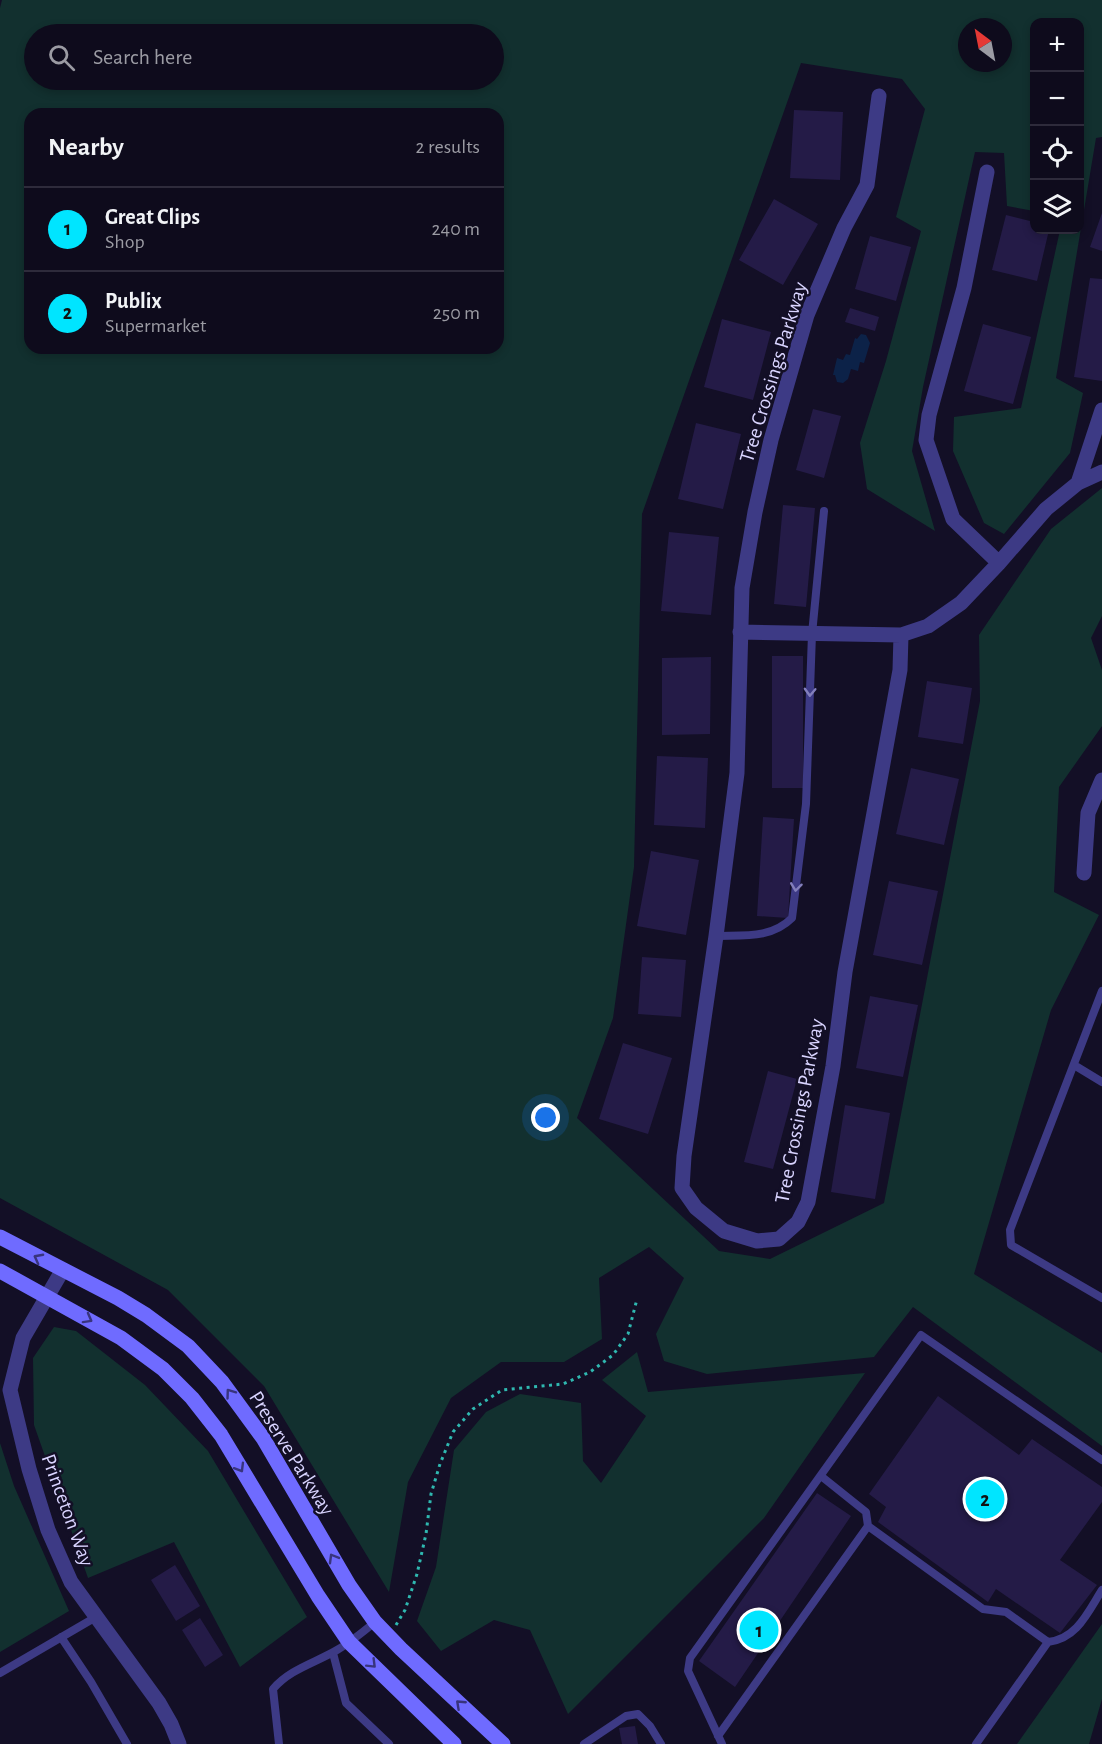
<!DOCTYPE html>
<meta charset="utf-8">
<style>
body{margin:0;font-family:"Alegreya Sans",sans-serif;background:#171425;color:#f1f3f6}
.controls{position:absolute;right:18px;top:18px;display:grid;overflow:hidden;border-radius:12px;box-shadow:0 3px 9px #0003}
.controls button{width:54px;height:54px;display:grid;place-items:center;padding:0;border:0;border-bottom:2px solid #2e2b3b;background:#0e0b1c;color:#f1f3f6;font:30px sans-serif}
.compass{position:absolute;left:958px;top:18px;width:54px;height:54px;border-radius:50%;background:#0e0b1c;box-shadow:0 3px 9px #0003;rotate:328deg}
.you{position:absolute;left:546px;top:1118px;width:21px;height:21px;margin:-15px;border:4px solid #fff;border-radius:50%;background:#1a73e8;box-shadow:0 0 0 9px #1a73e833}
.badge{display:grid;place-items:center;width:39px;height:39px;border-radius:50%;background:#00e5ff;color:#111;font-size:20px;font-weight:700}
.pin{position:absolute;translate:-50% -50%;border:3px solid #fff;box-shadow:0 2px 6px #0006}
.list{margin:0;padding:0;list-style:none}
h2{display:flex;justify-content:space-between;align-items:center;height:78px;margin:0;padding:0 24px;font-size:26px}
h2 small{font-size:20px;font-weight:400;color:#9b9ba3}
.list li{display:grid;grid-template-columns:39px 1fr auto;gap:18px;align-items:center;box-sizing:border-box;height:84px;padding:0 24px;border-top:2px solid #2e2b3b}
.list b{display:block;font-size:22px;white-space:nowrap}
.list p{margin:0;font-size:20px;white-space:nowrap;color:#9b9ba3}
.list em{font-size:20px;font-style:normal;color:#9b9ba3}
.icon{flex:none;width:33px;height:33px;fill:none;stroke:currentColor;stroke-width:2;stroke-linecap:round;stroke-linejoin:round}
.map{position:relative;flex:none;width:1102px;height:1744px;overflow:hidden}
.search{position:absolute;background:#0e0b1c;box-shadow:0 3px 9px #0003;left:24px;top:24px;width:480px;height:66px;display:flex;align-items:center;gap:15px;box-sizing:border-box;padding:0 21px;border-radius:33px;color:#9b9ba3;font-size:22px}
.panel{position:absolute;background:#0e0b1c;box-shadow:0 3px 9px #0003;left:24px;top:108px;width:480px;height:246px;border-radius:18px}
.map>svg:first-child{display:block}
.green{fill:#12302f;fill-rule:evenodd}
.water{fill:#0c2248}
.building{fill:#241b47}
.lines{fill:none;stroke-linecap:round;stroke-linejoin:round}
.path{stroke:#2fb8b0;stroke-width:3;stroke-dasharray:3 4.5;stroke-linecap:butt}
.lane{stroke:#3d3a85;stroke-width:8}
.street{stroke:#3d3a85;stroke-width:15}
.secondary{stroke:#6f6bff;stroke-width:15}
.oneway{stroke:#837fbc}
.oneway2{stroke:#38347d}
.labels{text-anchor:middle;stroke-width:5;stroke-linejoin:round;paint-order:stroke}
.street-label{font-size:21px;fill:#d9d4ff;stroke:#130f26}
</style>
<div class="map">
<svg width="1102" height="1744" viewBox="0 0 1102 1744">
<rect width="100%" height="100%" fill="#130f26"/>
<path class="green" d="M2 0H1102V137L1096 138 1056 378 1083 393 1070 453 1004 534 984 523 953 451 954 417 1021 408 1060 230H1080V22H1034V211L1007 206 1004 153 975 152 923 387 912 451 935 531 867 489 860 443 886 361 921 231 896 217 925 109 902 79 801 63 642 514 634 867 613 1018 577 1118 719 1251 770 1259 884 1203 980 701 979 635 1051 529 1102 488V616L1091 638 1102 670V726L1059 787 1054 892 1099 915 1051 1010 974 1274 1102 1353V1446L913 1307 874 1357 707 1374 664 1361 656 1334 684 1278 649 1247 599 1278 602 1339 564 1362H501L451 1398 408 1482 389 1592 264 1386 168 1290 0 1198V8ZM967 27H1003V63H967ZM494 34V80H34V34ZM30 114H498V348H30Z
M54 1327 76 1331 145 1385 208 1451 307 1617 240 1667 174 1542 88 1578 34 1425 33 1358Z
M637 1352 648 1392 865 1373 764 1518 568 1714 530 1630 494 1620 441 1651 417 1621 436 1567 454 1450 486 1412 520 1394 581 1403 583 1461 601 1483 646 1416 602 1380Z
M0 1443 14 1486 69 1611 0 1652Z
M1102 1624V1699L1089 1744H1017Z"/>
<path class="water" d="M861 334 866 335 870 343 864 363 860 362 858 371 851 369 848 379 843 383 837 382 835 375H833L837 358 843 360 846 354 850 355 855 338 857 339Z"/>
<path class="building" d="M794 110 843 112 840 180 790 178Z
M774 199 818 224 783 285 739 260Z
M1102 213V251L1090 247Z
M1006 215 1034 222V230H1049L1037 281 992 270Z
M870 236 911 247 896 301 855 289Z
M1090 278 1102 279V381L1074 377Z
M850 308 879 317 875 331 845 322Z
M722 319 771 332 753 400 704 387Z
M983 324 1031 337 1013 404 964 391Z
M813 409 841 416 824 478 796 470Z
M696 423 741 434 723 509 678 499Z
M783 505 815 508 806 607 774 604Z
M669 532 719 537 711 615 661 611Z
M772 656H803V788H772Z
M711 657 710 734 662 735V658Z
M927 681 972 688 963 744 918 737Z
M657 756 708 758 705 828 654 825Z
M911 768 959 779 944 845 896 834Z
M763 817 794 819 788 918 757 916Z
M651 851 699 860 686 935 637 926Z
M889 881 938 891 922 965 873 955Z
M642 957 686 960 681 1017 638 1014Z
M870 996 918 1005 903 1077 856 1068Z
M623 1043 672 1058 648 1134 599 1119Z
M768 1071 797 1079 773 1169 744 1162Z
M845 1105 890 1113 875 1199 831 1192Z
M938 1396 1019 1455 1032 1439 1102 1487V1502L1060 1560 1097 1585 1060 1633 996 1589 988 1602 878 1522 886 1507 869 1494Z
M817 1493 851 1516 735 1687 699 1661Z
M175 1565 200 1606 176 1621 151 1580Z
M200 1618 223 1655 205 1667 182 1630Z
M635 1726 638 1744H622L619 1728Z"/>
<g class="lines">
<path class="path" d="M396 1625 405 1610 417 1574 426 1534 431 1494 440 1464 453 1432 473 1409 502 1390 563 1384 590 1372 613 1355 628 1334 637 1299"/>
<path class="lane" d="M716 936C743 935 771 939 792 918L806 804 812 634 824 511
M1102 991 1010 1230 1011 1245 1102 1298
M1074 1065 1102 1082
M821 1476 866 1512 868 1526 983 1609 1006 1612 1048 1642
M61 1637 91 1682 127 1744
M333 1653 346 1703 389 1744
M0 1673 96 1617
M718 1736 868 1526
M279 1744 273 1689C290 1669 315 1663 337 1650 351 1642 363 1632 375 1622
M584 1744 626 1716 638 1714 650 1726 661 1744
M722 1744 688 1671 690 1658 921 1335 1102 1460
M976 1744 1048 1642C1077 1639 1088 1612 1102 1590"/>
<path class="street" d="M879 96 867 185 844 228 807 315 771 440 755 512 742 588 737 773 716 936 684 1156 682 1188 696 1208 724 1231 757 1241 779 1239 798 1222 808 1202 833 1066 845 972 900 670 901 635
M987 172 964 288 929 415 926 440 953 519 999 563
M1078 483 1102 410
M740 632 901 635 928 626 961 603 999 563 1046 509 1078 483 1102 472
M1084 873 1088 813 1102 780
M62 1271 23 1338 10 1390 29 1469 48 1530 71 1582 159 1703 171 1724 179 1744"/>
<path class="secondary" d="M0 1237 118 1298 146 1315 188 1346 222 1382 263 1438 349 1585 375 1622 401 1649 503 1744
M0 1271 121 1338 163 1369 192 1398 221 1435 318 1596 349 1642 454 1744"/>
</g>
<defs><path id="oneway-chevron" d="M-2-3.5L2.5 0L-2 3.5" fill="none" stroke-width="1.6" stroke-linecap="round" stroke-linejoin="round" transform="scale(1.5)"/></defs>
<g class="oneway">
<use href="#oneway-chevron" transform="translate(810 692) rotate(92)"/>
<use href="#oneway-chevron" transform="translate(796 887) rotate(97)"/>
</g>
<g class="oneway2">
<use href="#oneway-chevron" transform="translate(38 1258) rotate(-152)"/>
<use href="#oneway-chevron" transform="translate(88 1319) rotate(29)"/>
<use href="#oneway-chevron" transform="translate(230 1393) rotate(-126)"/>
<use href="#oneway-chevron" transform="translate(240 1468) rotate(59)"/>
<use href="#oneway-chevron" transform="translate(333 1558) rotate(-120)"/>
<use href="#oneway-chevron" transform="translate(372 1664) rotate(45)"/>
<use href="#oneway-chevron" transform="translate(460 1704) rotate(-137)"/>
</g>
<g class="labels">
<g class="street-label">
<text transform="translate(773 372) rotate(-73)" y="7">Tree Crossings Parkway</text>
<text transform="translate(799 1111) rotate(-79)" y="7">Tree Crossings Parkway</text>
<text transform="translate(292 1453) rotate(58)" y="7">Preserve Parkway</text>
<text transform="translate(68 1510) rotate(70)" y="7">Princeton Way</text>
</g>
</g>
</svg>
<div class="controls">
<button>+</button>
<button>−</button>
<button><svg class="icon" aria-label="locate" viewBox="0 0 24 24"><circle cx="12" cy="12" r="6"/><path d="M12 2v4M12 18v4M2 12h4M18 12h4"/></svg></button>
<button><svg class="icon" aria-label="layers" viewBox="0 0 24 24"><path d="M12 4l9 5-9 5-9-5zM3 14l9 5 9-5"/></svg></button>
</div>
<svg class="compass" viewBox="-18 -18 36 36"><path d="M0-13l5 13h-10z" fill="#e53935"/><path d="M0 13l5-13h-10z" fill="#9b9ba3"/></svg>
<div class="you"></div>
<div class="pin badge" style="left:759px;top:1630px">1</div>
<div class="pin badge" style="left:985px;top:1499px">2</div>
<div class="search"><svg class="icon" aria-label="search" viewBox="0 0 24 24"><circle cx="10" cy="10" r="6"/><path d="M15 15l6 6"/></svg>Search here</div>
<section class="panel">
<h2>Nearby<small>2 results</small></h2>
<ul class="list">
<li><span class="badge">1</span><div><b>Great Clips</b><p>Shop</p></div><em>240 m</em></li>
<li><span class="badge">2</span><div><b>Publix</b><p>Supermarket</p></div><em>250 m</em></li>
</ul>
</section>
</div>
